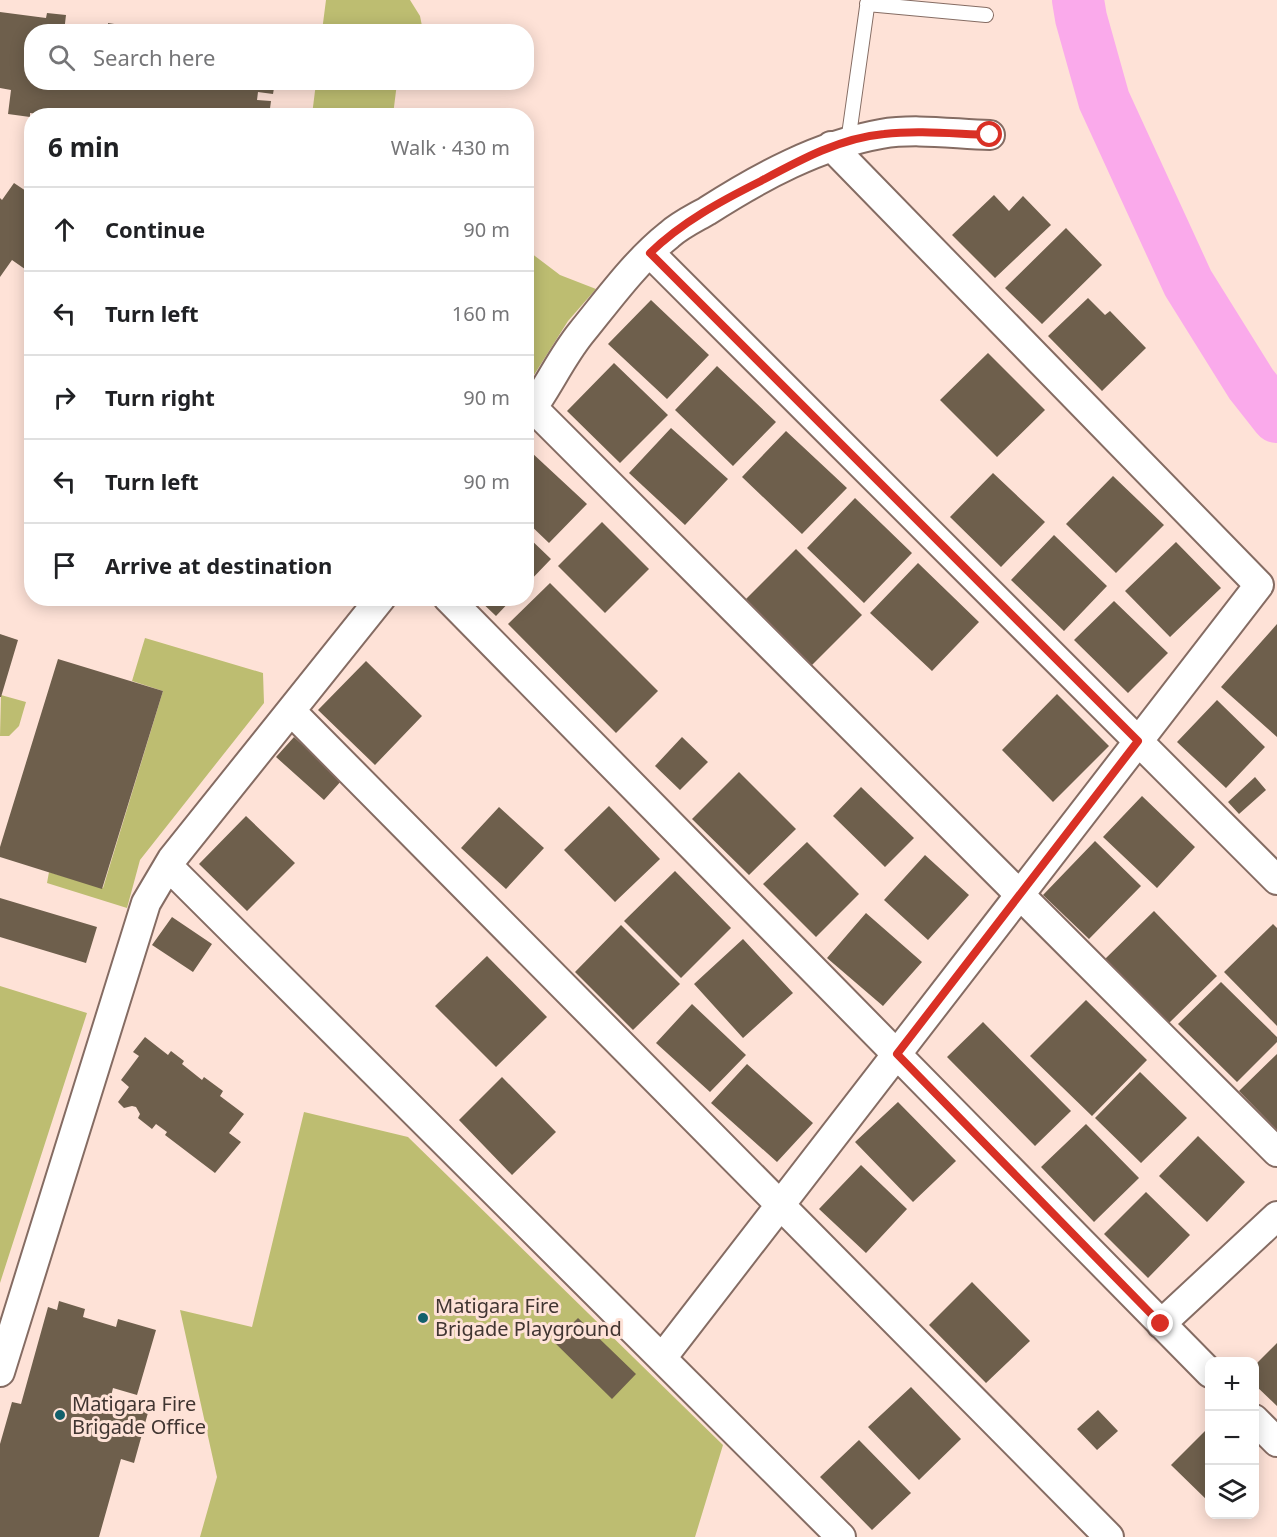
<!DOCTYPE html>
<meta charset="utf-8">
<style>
body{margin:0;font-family:"Noto Sans",sans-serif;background:#f2f2f2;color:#202124}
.controls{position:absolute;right:18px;bottom:18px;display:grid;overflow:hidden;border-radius:12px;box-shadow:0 3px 15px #0003}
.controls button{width:54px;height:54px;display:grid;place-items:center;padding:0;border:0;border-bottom:2px solid #e0e0e0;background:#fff;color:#202124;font:30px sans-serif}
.stop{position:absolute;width:18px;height:18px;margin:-14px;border:4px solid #d93025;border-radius:50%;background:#fff}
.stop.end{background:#d93025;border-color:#fff;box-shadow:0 2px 6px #0008}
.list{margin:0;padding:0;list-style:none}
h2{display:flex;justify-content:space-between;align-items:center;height:78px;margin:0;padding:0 24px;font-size:26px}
h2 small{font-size:20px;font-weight:400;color:#757577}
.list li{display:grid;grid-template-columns:39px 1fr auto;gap:18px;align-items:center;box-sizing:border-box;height:84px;padding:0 24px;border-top:2px solid #e0e0e0}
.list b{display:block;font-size:22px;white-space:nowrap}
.list em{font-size:20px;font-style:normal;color:#757577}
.icon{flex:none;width:33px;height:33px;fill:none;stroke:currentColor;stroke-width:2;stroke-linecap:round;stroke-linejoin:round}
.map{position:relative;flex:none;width:1277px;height:1537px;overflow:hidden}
.search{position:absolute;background:#fff;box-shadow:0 3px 15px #0003;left:24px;top:24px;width:510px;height:66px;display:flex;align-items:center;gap:15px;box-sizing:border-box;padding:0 21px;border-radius:24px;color:#757577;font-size:22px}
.panel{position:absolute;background:#fff;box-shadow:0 3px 15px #0003;left:24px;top:108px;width:510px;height:498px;border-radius:24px}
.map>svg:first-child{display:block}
.green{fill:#bdbd71}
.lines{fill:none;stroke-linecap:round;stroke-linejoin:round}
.river{stroke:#faaaeb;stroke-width:52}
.building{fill:#6e5f4c}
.lane-casing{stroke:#856c63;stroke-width:16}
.street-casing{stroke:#856c63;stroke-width:32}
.lane{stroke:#fff;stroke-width:14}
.street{stroke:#fff;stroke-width:28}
.route{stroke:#d93025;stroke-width:8}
.poi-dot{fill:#12606b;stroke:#fee2d7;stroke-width:2}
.labels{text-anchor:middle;stroke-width:6;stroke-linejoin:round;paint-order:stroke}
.poi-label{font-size:20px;fill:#403531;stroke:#fee2d7;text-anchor:start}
</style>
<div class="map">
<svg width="1277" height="1537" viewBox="0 0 1277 1537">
<rect width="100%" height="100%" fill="#fee2d7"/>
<path class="green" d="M326 0H410L420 16 423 31H322Z
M316 83H397L393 115H312Z
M527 250 560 275 596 289 568 321 527 386Z
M145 638 263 673 264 703 140 860 127 908 47 883 49 872 103 888 163 691 132 681Z
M1 695 26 702 19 726 9 736H0Z
M0 986 87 1013 0 1283Z
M304 1112 408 1137 723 1445 695 1537H200L217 1477 180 1310 252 1327Z"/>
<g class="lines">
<path class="river" d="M1078 0 1081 18 1104 100 1188 283 1251 384 1277 417"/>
</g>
<path class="building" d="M0 12 46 18 47 13 66 15 64 32H32V82H275L273 94 258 92 257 100 271 101 269 116H69L55 112 54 116 30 113V117L8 114 11 90 0 88Z
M108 23 127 26 126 32H83L84 26 108 29Z
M14 183 32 195V274L12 260 0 277V198L2 200Z
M994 195 1009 211 1023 196 1051 225 995 278 952 235Z
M1066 228 1102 265 1042 324 1005 288Z
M1088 298 1105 315 1110 311 1146 348 1102 391 1048 336Z
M651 300 709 355 667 399 608 344Z
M988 353 1045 410 997 457 940 400Z
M614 363 668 415 620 463 567 411Z
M717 366 776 422 733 466 675 410Z
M671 428 728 479 685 525 629 473Z
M786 431 847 488 802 534 742 477Z
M531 452 587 504 549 543 526 521V457Z
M993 473 1045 522 1001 567 950 517Z
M1113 476 1164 525 1116 573 1066 524Z
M855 498 912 553 864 603 807 548Z
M602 522 649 569 605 613 558 566Z
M526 535 551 559 526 585Z
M1054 535 1107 586 1064 631 1011 580Z
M1176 542 1221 588 1170 637 1125 591Z
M796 549 862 615 812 665 746 599Z
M918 563 979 622 932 671 870 613Z
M550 583 658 691 616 733 508 624Z
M477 598H513L496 616Z
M1114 601 1168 653 1128 693 1074 640Z
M1277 624V737L1221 687Z
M0 634 18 640 1 697H0Z
M58 659 163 691 102 889 0 857V847Z
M366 661 422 716 375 765 318 710Z
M1057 694 1109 746 1053 802 1002 750Z
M1217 700 1265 747 1226 788 1177 742Z
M294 737 342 780 324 800 276 757Z
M682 737 708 762 680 790 655 766Z
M739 772 796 829 749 875 692 819Z
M1255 777 1266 790 1239 814 1228 802Z
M861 787 914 838 885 867 833 816Z
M1142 796 1195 847 1157 888 1103 837Z
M609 806 660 859 615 902 564 850Z
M499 807 544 848 506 889 461 848Z
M246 816 295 863 247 911 199 864Z
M1095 841 1141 886 1089 939 1043 895Z
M807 842 859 894 816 937 763 884Z
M925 855 969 895 928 940 884 900Z
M675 871 731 928 681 978 624 921Z
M0 898 97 927 86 963 0 937Z
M1154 911 1217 976 1169 1023 1105 959Z
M866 913 922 962 883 1006 827 958Z
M172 917 212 944 193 972 152 945Z
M1273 924 1277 928V1026L1224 972Z
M621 925 680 984 633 1030 575 972Z
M743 939 793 993 743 1038 694 984Z
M487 956 547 1017 496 1067 435 1006Z
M1221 982 1277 1037V1042L1237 1082 1178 1024Z
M1086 1000 1147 1060 1092 1116 1030 1056Z
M692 1004 746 1055 710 1092 656 1043Z
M983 1022 1071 1111 1035 1146 947 1057Z
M145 1037 168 1055 171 1051 184 1061 182 1064 202 1080 204 1077 223 1091 220 1096 244 1114 229 1133 241 1142 215 1173 165 1135 167 1132 156 1124 152 1129 138 1118 140 1114 136 1107 132 1106 124 1108 118 1102 129 1087 121 1080 139 1056 133 1052Z
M1277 1054V1130L1239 1091Z
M747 1064 813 1123 777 1162 711 1103Z
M1140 1072 1187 1118 1141 1163 1095 1118Z
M502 1077 556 1132 512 1175 459 1120Z
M898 1102 956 1161 913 1202 855 1142Z
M1086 1124 1139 1178 1094 1222 1041 1167Z
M1198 1136 1245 1182 1207 1222 1159 1176Z
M861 1165 907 1209 866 1253 819 1209Z
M1146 1192 1190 1235 1148 1278 1104 1234Z
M972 1282 1030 1341 986 1383 929 1325Z
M59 1301 85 1309 83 1317 116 1327 118 1319 156 1330 137 1395 113 1388 110 1400 120 1403 121 1401 149 1409 134 1463 121 1459 99 1537H0V1444L12 1402 21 1404 48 1307 57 1310Z
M578 1318 636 1374 612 1399 554 1342Z
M1277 1343V1406L1254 1384V1366Z
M911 1387 961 1439 919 1480 868 1427Z
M1098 1410 1118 1431 1097 1450 1077 1429Z
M1210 1426V1503L1171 1465Z
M859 1440 911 1493 872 1530 820 1477Z"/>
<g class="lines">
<defs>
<path id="lane" d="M867 4 986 15
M848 142 868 0"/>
<path id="street" d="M650 253 1277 880
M533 408 1277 1152
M526 417C547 390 560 359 581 333 608 300 635 262 669 235 680 225 695 218 707 211 760 177 819 145 881 134 916 128 954 134 990 135
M448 598 1210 1373
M291 711 1109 1537
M168 866 841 1537
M1161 1324 1277 1216
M662 1358 1259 585 831 146
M0 1372 146 903 172 859 381 598
M1254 1419 1277 1442"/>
</defs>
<use href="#lane" class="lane-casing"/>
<use href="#street" class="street-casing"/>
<use href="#lane" class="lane"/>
<use href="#street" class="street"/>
</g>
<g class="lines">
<path class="route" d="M990 135C955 134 919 130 884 134 840 138 800 160 761 181 721 201 682 222 650 253L1138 741 897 1054 1161 1324"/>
</g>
<g class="poi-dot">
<circle cx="423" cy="1318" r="6"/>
<circle cx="60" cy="1415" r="6"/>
</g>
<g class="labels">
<g class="poi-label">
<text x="435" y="1313">Matigara Fire<tspan x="435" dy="23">Brigade Playground</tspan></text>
<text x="72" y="1411">Matigara Fire<tspan x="72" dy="23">Brigade Office</tspan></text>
</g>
</g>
</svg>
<div class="controls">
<button>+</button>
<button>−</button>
<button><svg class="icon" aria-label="layers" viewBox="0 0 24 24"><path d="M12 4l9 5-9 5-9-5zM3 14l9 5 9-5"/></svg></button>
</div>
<div class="stop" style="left:990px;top:135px"></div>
<div class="stop end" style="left:1161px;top:1324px"></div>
<div class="search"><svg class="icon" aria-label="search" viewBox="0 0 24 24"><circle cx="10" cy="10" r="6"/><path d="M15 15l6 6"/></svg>Search here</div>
<section class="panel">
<h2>6 min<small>Walk · 430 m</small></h2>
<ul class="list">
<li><svg class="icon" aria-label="ahead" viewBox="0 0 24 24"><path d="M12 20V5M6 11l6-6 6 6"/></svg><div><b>Continue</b></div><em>90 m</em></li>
<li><svg class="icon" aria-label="left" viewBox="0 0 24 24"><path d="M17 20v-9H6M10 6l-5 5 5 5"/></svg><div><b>Turn left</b></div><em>160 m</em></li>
<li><svg class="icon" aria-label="right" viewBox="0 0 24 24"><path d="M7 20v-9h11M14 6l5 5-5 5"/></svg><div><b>Turn right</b></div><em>90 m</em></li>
<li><svg class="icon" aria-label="left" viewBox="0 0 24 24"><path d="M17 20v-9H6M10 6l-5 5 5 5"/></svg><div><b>Turn left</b></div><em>90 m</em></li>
<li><svg class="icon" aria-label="arrive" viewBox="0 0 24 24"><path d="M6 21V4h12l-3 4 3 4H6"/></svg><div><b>Arrive at destination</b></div></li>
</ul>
</section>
</div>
